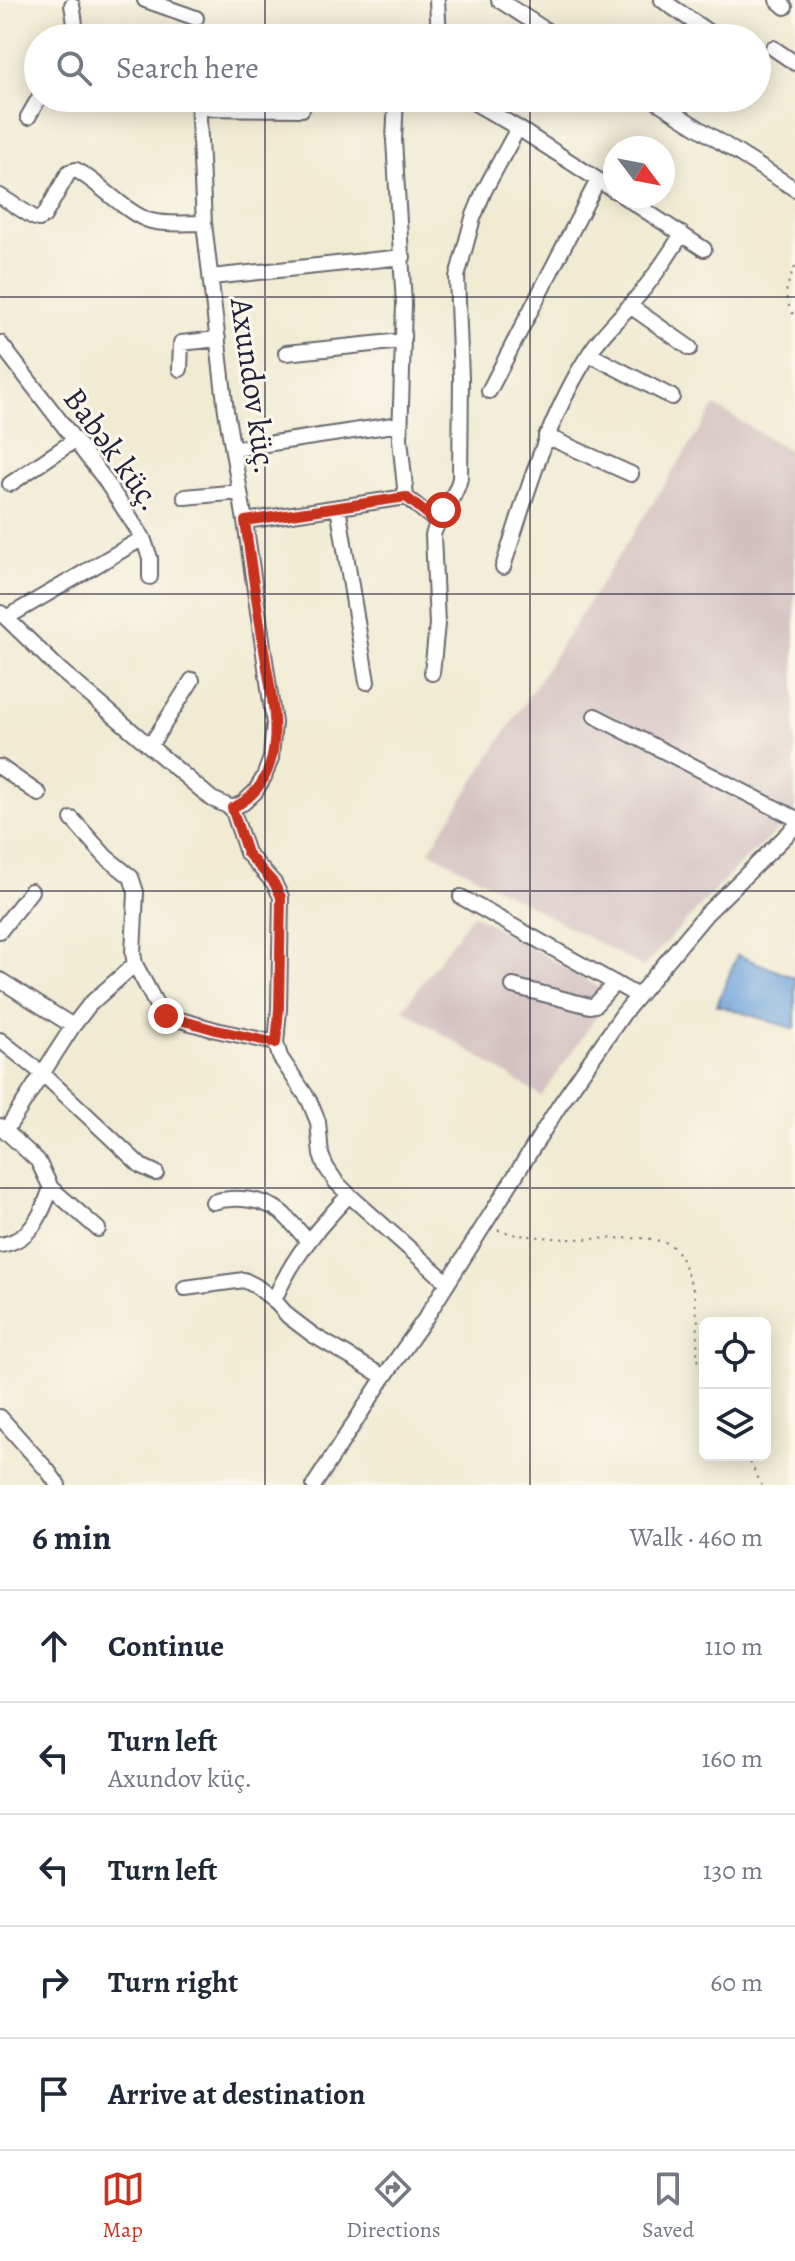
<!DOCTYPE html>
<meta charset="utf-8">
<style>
body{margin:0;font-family:Alegreya,serif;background:#f6f6f7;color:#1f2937}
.controls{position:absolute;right:24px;bottom:24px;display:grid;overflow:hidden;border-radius:12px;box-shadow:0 4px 20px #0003}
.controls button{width:72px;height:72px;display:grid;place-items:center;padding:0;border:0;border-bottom:2px solid #e0e1e3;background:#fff;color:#1f2937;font:40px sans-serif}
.compass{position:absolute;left:603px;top:136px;width:72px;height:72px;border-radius:50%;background:#fff;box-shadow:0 4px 20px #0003;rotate:122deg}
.stop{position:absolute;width:24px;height:24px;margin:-18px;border:6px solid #c8321e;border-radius:50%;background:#fff}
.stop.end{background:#c8321e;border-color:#fff;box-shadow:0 2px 8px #0008}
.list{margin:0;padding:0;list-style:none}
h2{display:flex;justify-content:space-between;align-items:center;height:104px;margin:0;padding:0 32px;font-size:34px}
h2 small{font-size:26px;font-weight:400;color:#747a83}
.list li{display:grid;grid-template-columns:52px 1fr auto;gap:24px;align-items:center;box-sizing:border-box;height:112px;padding:0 32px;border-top:2px solid #e0e1e3}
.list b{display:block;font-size:30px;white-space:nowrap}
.list p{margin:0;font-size:26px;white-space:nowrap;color:#747a83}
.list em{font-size:26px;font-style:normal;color:#747a83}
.icon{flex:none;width:44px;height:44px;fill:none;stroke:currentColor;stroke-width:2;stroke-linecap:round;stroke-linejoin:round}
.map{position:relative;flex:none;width:795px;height:1485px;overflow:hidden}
.search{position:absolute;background:#fff;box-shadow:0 4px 20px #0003;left:24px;right:24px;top:24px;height:88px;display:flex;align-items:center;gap:20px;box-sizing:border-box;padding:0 28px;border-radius:44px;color:#747a83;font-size:30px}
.sheet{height:664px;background:#fff}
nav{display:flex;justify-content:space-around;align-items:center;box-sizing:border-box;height:112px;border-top:2px solid #e0e1e3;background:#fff;font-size:22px;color:#747a83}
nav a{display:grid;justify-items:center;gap:4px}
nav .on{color:#c8321e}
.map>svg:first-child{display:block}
.industrial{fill:#d2bfc0}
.water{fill:#6fa5dc;stroke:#48648c;stroke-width:2}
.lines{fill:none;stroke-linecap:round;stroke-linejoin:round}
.minor-casing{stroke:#6a6870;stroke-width:18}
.path{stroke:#6a6870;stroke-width:2;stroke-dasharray:2 6;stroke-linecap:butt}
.minor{stroke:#fff;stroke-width:14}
.route{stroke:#c8321e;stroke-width:10}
.grid{fill:none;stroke:#22223b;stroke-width:2;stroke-opacity:0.55}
.labels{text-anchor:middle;stroke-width:6;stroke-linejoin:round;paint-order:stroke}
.street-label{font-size:32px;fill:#22223b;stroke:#fbf7ec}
</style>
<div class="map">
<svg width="795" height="1485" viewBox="0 0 795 1485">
<rect width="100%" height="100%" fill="#fbf7ec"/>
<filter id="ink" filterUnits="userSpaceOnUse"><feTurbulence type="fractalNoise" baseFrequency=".0125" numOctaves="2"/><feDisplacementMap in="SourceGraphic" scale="16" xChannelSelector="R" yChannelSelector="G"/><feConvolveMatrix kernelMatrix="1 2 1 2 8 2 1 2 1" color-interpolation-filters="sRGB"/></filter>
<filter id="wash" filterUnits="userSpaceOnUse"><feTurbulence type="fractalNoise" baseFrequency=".006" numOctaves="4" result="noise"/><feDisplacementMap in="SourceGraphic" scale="32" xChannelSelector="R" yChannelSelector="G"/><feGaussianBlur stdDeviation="1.8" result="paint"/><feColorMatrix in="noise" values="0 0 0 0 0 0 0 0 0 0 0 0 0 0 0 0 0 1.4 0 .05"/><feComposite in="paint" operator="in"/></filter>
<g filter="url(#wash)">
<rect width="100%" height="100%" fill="#f0ebd2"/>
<path class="industrial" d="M715 406 795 454V815L739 865 643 967 429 851Z
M473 914 612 995 541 1096 403 1009Z"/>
<path class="water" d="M737 955 795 978V1029L717 1005Z"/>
</g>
<g filter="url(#ink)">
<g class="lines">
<defs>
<path id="minor" d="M145 0 196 18
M437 0 439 38
M499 0 558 38
M662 0 717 38
M777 0 785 7
M196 37 247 38
M72 38C77 27 74 17 72 5
M773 48 795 63
M198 98 204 223 226 411 245 521 274 723 271 758 264 777 255 792 243 803 232 808
M396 98 394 140 404 304 400 439 406 497 436 521
M466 98 518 128 615 191
M651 98 795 189
M198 108 302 109
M28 117 39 98
M0 196 33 217 39 219 44 216 69 172 76 170C100 183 128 215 151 221 167 225 187 223 204 223
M623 196 704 249
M211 277 403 257
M630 306 690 348
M0 343 103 477 143 538 6 618
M286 353 402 341
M589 354 672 397
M180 369 181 343 218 339
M489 391 598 180
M546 436 631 474
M233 449 400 424
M10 484 75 440
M185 497 240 492
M338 507 367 682
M245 521 406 497
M143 538 150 558V577
M503 567C527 493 548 416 591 351 603 333 618 320 631 304 651 282 666 259 682 234
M1 613 59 669 212 799 232 808
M432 673 437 624 433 535C439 513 456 499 460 478L461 378 457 277 473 218 484 191 518 128
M595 716 795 818
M150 746 192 680
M0 767 39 794
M232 808 247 853 274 883 281 897 279 1009 276 1043 280 1057 309 1100 318 1122 321 1155 326 1167 336 1182 349 1195 448 1283
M72 819 106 857 131 877 136 892 133 953 135 964 156 1004 166 1016 216 1030 276 1043
M461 897 636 995
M0 931 31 891
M0 980 73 1026
M513 986 590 1006 595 1005 615 983
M0 1040 43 1074 141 1166 156 1173
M0 1126 38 1161 51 1188 98 1229
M6 1130 73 1026 90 1004 135 964
M213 1202C233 1196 263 1198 281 1212 290 1220 299 1231 307 1240
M0 1245C31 1241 42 1214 51 1188
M185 1288 244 1280 256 1286 274 1300 288 1316 313 1335 384 1377
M274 1300C294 1255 316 1230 349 1195
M0 1417 48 1471 58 1485
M314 1485 384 1377 425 1319 559 1106 623 1014 706 914 795 827"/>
</defs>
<use href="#minor" class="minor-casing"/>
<path class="path" d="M795 267C785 291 782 294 795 318
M498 1230 517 1235 566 1239 647 1238 669 1243 680 1255 693 1289 698 1321 697 1357 705 1377
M747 1455 761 1485"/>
<use href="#minor" class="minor"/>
</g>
</g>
<g class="lines" filter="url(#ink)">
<path class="route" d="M166 1016 216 1030 276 1043 279 1009 281 897 274 883 247 853 232 808C254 798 267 779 272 756 279 724 270 688 265 656 258 611 251 566 245 521L406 497 436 521 443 510"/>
</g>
<path class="grid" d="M265 0V38M530 0V38M265 98V1485M530 98V1485M0 297H795M0 594H795M0 891H795M0 1188H795"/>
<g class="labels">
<g class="street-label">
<text transform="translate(254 386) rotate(82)" y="11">Axundov küç.</text>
<text transform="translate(113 449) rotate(54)" y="11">Babək küç.</text>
</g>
</g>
</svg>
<div class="controls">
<button><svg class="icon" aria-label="locate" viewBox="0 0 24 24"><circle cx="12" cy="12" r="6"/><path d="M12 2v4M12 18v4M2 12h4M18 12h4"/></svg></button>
<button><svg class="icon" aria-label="layers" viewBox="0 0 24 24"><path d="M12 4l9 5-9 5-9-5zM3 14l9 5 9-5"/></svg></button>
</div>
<svg class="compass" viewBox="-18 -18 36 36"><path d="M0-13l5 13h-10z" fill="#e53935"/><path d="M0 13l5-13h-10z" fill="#747a83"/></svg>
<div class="stop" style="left:443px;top:510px"></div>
<div class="stop end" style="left:166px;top:1016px"></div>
<div class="search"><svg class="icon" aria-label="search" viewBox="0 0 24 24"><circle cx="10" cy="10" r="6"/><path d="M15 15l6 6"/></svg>Search here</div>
</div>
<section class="sheet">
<h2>6 min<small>Walk · 460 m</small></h2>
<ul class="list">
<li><svg class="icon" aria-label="ahead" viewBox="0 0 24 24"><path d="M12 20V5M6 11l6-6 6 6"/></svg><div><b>Continue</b></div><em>110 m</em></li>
<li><svg class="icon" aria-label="left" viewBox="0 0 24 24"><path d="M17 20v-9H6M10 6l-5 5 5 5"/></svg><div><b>Turn left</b><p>Axundov küç.</p></div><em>160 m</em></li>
<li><svg class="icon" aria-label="left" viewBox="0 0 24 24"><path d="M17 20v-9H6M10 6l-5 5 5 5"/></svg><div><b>Turn left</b></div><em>130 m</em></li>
<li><svg class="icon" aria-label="right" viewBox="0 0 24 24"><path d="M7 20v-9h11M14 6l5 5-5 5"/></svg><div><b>Turn right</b></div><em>60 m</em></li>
<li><svg class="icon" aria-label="arrive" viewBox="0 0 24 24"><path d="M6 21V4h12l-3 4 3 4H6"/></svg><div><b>Arrive at destination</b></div></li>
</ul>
</section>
<nav>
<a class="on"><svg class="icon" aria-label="map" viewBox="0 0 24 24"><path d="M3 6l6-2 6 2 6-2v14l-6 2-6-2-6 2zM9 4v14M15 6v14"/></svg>Map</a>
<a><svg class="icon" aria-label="directions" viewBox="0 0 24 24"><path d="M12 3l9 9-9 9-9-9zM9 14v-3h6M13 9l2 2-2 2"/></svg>Directions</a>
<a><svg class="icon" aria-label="saved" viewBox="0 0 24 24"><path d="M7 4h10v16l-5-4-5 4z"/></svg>Saved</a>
</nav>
